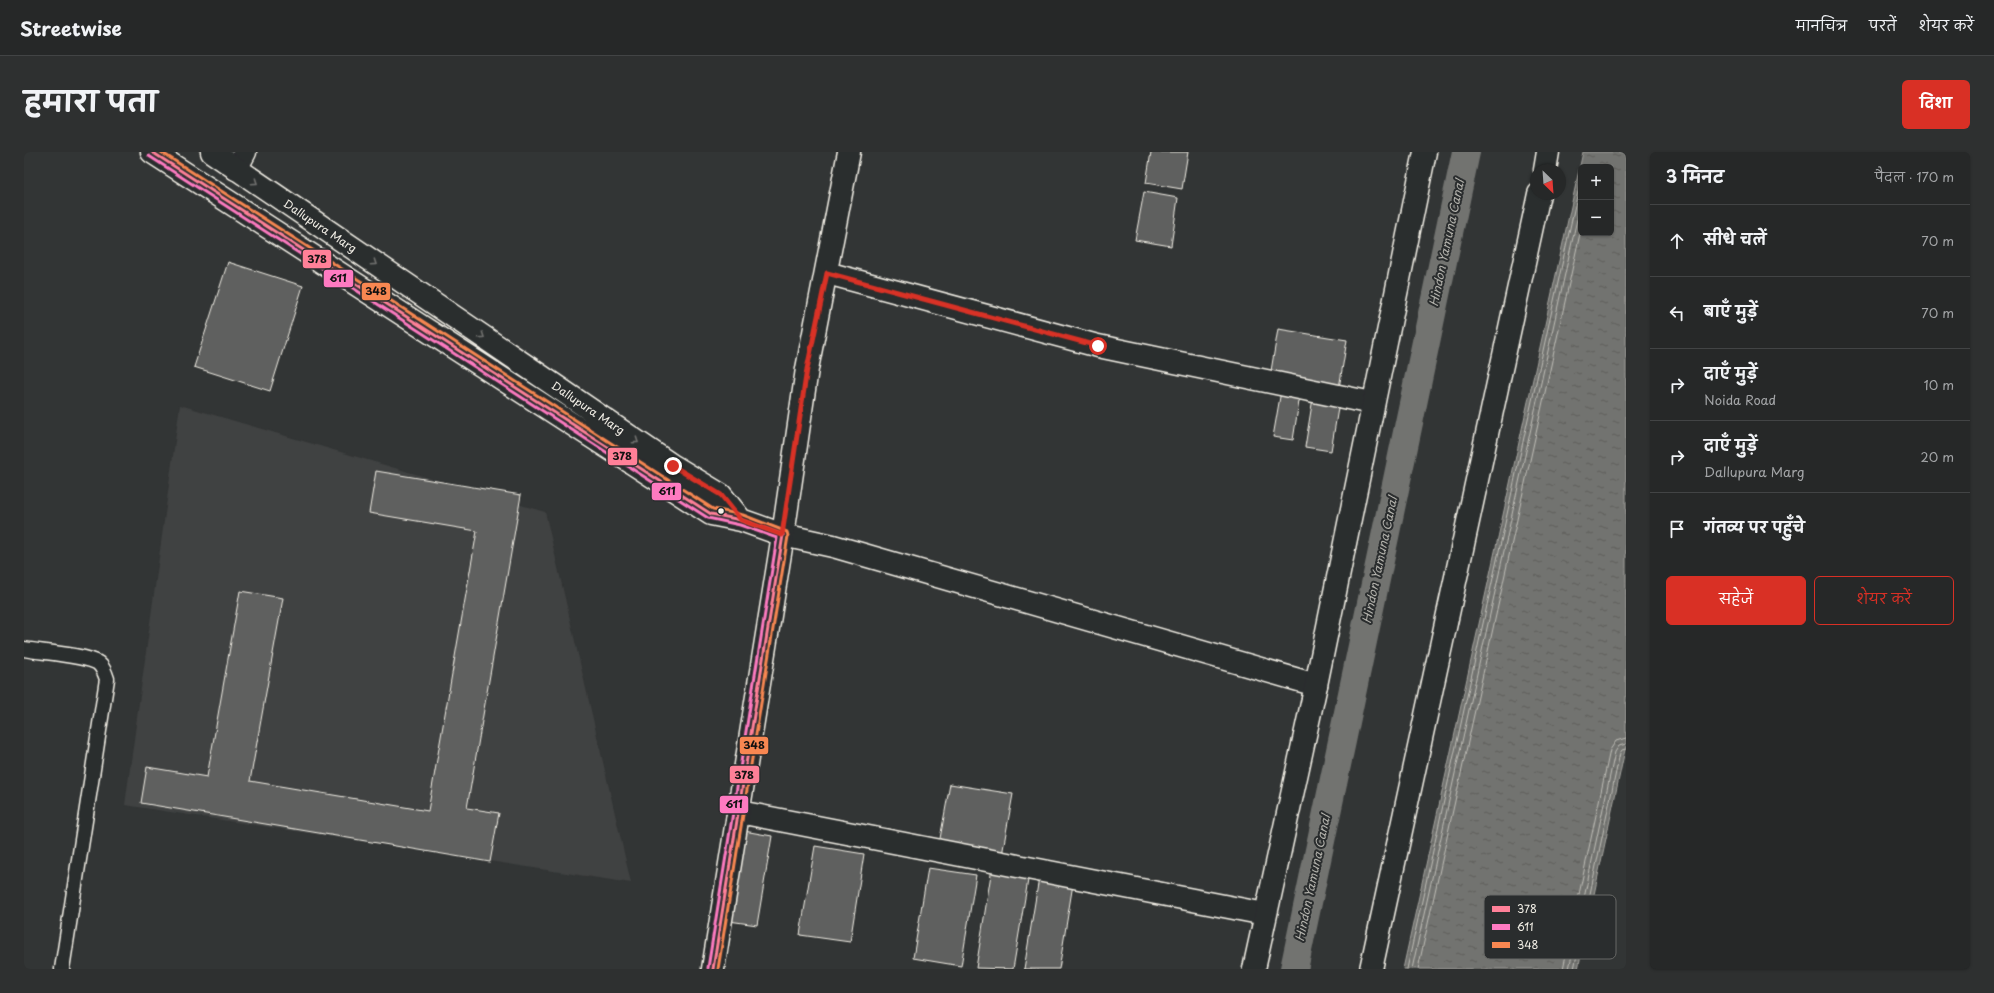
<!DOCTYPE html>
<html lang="hi">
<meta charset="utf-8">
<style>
body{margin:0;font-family:"Playpen Sans","Playpen Sans Deva",sans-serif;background:#2e3030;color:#f1f3f6}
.controls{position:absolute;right:12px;top:12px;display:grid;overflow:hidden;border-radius:6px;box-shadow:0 1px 3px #0004}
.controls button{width:36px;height:36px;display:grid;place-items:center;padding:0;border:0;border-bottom:1px solid #424445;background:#262828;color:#f1f3f6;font:20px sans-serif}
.compass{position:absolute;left:1506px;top:12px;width:36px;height:36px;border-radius:50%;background:#262828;box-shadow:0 1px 3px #0004;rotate:155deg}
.stop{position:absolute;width:12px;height:12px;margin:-9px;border:3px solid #d93025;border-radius:50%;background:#fff}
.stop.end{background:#d93025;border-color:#fff;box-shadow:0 1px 4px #0008}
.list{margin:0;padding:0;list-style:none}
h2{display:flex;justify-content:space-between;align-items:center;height:52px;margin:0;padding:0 16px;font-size:17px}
h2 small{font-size:13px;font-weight:400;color:#a4a6a8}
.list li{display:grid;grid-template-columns:26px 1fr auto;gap:12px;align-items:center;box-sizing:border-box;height:72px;padding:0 16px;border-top:1px solid #424445}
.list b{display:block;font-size:15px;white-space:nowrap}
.list p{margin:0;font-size:13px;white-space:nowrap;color:#a4a6a8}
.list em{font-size:13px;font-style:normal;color:#a4a6a8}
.actions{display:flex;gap:8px;padding:12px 16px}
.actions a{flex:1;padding:9px 0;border:1px solid #d93025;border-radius:6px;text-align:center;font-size:14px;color:#d93025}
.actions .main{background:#d93025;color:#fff}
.icon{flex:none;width:22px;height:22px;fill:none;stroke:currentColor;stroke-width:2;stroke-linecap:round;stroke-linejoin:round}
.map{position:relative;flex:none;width:1602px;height:817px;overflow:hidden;border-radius:6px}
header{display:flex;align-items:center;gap:24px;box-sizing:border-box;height:56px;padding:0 20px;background:#262828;border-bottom:1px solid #424445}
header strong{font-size:19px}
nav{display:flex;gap:22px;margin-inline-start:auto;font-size:14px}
.intro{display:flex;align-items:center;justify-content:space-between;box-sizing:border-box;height:96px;padding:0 24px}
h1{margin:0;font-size:28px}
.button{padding:10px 18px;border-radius:6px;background:#d93025;color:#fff;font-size:14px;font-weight:700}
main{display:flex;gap:24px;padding:0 24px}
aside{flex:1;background:#262828;border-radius:6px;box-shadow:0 1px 3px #0004}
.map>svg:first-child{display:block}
.built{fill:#404242}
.water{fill:url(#water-ripples);stroke:#a6a5a0;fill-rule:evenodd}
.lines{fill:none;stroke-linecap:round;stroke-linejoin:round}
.shore{stroke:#c0bfb8;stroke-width:1}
.canal{stroke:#727370;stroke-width:28}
.building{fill:#5f605f;stroke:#f4f1e8}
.service-casing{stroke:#f4f1e8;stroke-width:17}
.minor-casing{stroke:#f4f1e8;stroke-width:25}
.tertiary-casing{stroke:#f4f1e8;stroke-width:25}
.secondary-casing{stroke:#f4f1e8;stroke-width:25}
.service{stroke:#2a2d2e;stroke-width:14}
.minor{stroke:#2a2d2e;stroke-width:22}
.tertiary{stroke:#2a2d2e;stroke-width:22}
.secondary{stroke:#2a2d2e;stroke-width:22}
.bus-1-casing{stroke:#2a2d2e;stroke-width:6}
.bus-2-casing{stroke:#2a2d2e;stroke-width:6}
.bus-3-casing{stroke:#2a2d2e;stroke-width:6}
.bus-1{stroke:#ff8098;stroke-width:3}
.bus-2{stroke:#fe7ac1;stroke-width:3}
.bus-3{stroke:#f88751;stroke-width:3}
.oneway{stroke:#71726f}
.route{stroke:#d93025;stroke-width:5}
.bus-dot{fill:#f4f1e8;stroke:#2a2d2e;stroke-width:1.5}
.labels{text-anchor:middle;stroke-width:4;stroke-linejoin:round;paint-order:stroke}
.street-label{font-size:11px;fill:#f4f1e8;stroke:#2a2d2e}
.water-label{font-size:12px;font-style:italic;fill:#b3b2ac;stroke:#2a2d2e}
.key{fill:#2a2d2e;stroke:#676866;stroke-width:1}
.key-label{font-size:11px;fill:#f4f1e8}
.line-badge{stroke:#2a2d2e;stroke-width:1.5}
.pale-badge-label{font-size:11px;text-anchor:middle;font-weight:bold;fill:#111}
</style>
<header>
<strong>Streetwise</strong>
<nav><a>मानचित्र</a><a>परतें</a><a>शेयर करें</a></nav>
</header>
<div class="intro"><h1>हमारा पता</h1><a class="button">दिशा</a></div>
<main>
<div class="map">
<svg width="1602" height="817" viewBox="0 0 1602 817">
<defs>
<pattern id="water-ripples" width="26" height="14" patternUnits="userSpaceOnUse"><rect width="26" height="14" fill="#727370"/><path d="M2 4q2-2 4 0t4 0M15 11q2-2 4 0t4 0" fill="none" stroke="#5e5e5b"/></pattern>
</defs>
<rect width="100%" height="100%" fill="#323535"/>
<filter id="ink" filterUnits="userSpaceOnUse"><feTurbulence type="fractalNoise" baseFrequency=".025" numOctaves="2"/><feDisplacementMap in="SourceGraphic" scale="8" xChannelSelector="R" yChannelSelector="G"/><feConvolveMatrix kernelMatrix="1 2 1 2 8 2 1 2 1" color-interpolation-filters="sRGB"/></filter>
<g filter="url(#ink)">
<path class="built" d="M156 253 521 360 607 731 101 653Z"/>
<path class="water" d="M1559 0H1602V593L1554 817H1379ZM1557 15H1587V81H1557Z"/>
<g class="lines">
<path class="shore" d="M1383 817 1557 26
M1388 817 1557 49
M1394 817 1557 77
M1539 817 1586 598 1592 589 1602 586
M1545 817 1591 600 1595 594 1602 592
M1550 817 1596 601 1598 598 1602 597"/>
<path class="canal" d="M1270 817 1442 0"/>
</g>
<path class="building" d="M1127 0H1164L1158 37 1122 31Z
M1120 40 1154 46 1147 94 1111 88Z
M204 110 279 134 246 239 170 215Z
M1254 177 1323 188 1315 236 1246 225Z
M1257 239 1276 243 1269 288 1249 285Z
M1289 246 1315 250 1307 299 1281 295Z
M352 319 497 343 443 656 475 661 466 710 117 651 123 615 183 625 216 439 259 446 226 629 404 659 453 379 345 361Z
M926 632 989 642 978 703 915 692Z
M720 679 748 684 733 773 705 769Z
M791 694 840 702 826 790 776 783Z
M904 716 952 723 937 814 889 806Z
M968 716 1005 722 989 817 952 816Z
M1015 726 1049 732 1035 817H1000Z"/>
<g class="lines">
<defs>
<path id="service" d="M0 497C16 500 62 503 74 511 79 515 81 521 83 527L38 817"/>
<path id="minor" d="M825 0 783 217 759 383 809 394 1292 533
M212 17 221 0
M1521 18 1524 0
M803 121 1074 194 1348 251
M715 660 1241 762
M1347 817 1515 42"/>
<path id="tertiary" d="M1230 817 1292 533 1401 0"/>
<path id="secondary" d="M128 0 687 362 717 368 759 383 689 817
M188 0 649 314 697 343 717 368"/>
</defs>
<use href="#service" class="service-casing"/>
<use href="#minor" class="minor-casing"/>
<use href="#tertiary" class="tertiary-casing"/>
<use href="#secondary" class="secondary-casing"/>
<use href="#service" class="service"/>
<use href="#minor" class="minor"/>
<use href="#tertiary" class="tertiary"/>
<use href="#secondary" class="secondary"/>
<defs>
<path id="bus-1" d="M128 0 687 362 717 368 759 383 689 817"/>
<path id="bus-2" d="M125 4 684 366 716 373 753 386 684 816"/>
<path id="bus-3" d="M137 0 689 357 719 363 763 380 764 384 694 817"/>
</defs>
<use href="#bus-1" class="bus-1-casing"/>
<use href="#bus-2" class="bus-2-casing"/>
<use href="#bus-3" class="bus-3-casing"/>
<use href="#bus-1" class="bus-1"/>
<use href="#bus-2" class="bus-2"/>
<use href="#bus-3" class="bus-3"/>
</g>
<defs><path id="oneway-chevron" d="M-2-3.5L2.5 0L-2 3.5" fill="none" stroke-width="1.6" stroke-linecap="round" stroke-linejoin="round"/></defs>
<g class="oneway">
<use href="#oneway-chevron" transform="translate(231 30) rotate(34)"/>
<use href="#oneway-chevron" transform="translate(350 111) rotate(34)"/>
<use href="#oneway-chevron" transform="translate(458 184) rotate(34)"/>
<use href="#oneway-chevron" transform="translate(612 289) rotate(34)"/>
</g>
</g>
<g class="lines" filter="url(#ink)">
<path class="route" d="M649 314 697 343 717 368 758 383 783 217 803 121 1074 194"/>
</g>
<circle class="bus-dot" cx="697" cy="359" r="3.5"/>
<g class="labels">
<g class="street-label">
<text transform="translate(296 74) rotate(34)" y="4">Dallupura Marg</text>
<text transform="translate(564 256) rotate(34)" y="4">Dallupura Marg</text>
</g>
<g class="water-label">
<text transform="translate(1423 91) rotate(-78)" y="4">Hindon Yamuna Canal</text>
<text transform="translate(1356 408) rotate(-78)" y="4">Hindon Yamuna Canal</text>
<text transform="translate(1289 726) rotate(-78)" y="4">Hindon Yamuna Canal</text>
</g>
</g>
<rect x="1460" y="743" width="132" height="64" rx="6" class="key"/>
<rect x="1468" y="754" width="18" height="6" fill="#ff8098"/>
<rect x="1468" y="772" width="18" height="6" fill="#fe7ac1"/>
<rect x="1468" y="790" width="18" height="6" fill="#f88751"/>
<g class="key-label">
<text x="1493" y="761">378</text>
<text x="1493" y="779">611</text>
<text x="1493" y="797">348</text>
</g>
<g class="line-badge">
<rect x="278" y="97" width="30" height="20" rx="4" fill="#ff8098"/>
<rect x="299" y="117" width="31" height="19" rx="4" fill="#fe7ac1"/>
<rect x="337" y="130" width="30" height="19" rx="4" fill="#f88751"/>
<rect x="583" y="295" width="31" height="19" rx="4" fill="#ff8098"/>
<rect x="627" y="330" width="31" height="19" rx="4" fill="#fe7ac1"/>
<rect x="715" y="584" width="30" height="19" rx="4" fill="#f88751"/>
<rect x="705" y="613" width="31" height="19" rx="4" fill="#ff8098"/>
<rect x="695" y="643" width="30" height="19" rx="4" fill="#fe7ac1"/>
</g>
<g class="pale-badge-label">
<text x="293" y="111">378</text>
<text x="314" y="130">611</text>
<text x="352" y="143">348</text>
<text x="598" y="308">378</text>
<text x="643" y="343">611</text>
<text x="730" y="597">348</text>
<text x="720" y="627">378</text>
<text x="710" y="656">611</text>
</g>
</svg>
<div class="controls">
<button>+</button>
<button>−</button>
</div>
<svg class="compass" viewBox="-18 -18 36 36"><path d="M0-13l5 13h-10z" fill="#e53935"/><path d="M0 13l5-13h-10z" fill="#a4a6a8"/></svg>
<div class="stop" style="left:1074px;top:194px"></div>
<div class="stop end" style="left:649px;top:314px"></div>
</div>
<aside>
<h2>3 मिनट<small>पैदल · 170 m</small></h2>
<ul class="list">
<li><svg class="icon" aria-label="ahead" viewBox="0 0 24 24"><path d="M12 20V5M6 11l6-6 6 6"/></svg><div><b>सीधे चलें</b></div><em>70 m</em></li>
<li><svg class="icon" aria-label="left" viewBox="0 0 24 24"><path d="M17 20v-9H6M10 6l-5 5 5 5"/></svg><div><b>बाएँ मुड़ें</b></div><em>70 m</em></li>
<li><svg class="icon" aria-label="right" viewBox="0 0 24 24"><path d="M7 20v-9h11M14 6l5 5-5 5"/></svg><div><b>दाएँ मुड़ें</b><p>Noida Road</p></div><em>10 m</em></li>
<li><svg class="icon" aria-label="right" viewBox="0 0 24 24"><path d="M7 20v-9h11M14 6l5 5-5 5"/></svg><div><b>दाएँ मुड़ें</b><p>Dallupura Marg</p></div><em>20 m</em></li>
<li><svg class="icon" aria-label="arrive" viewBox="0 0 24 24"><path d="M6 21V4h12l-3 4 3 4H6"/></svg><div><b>गंतव्य पर पहुँचे</b></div></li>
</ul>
<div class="actions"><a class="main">सहेजें</a><a>शेयर करें</a></div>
</aside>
</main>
